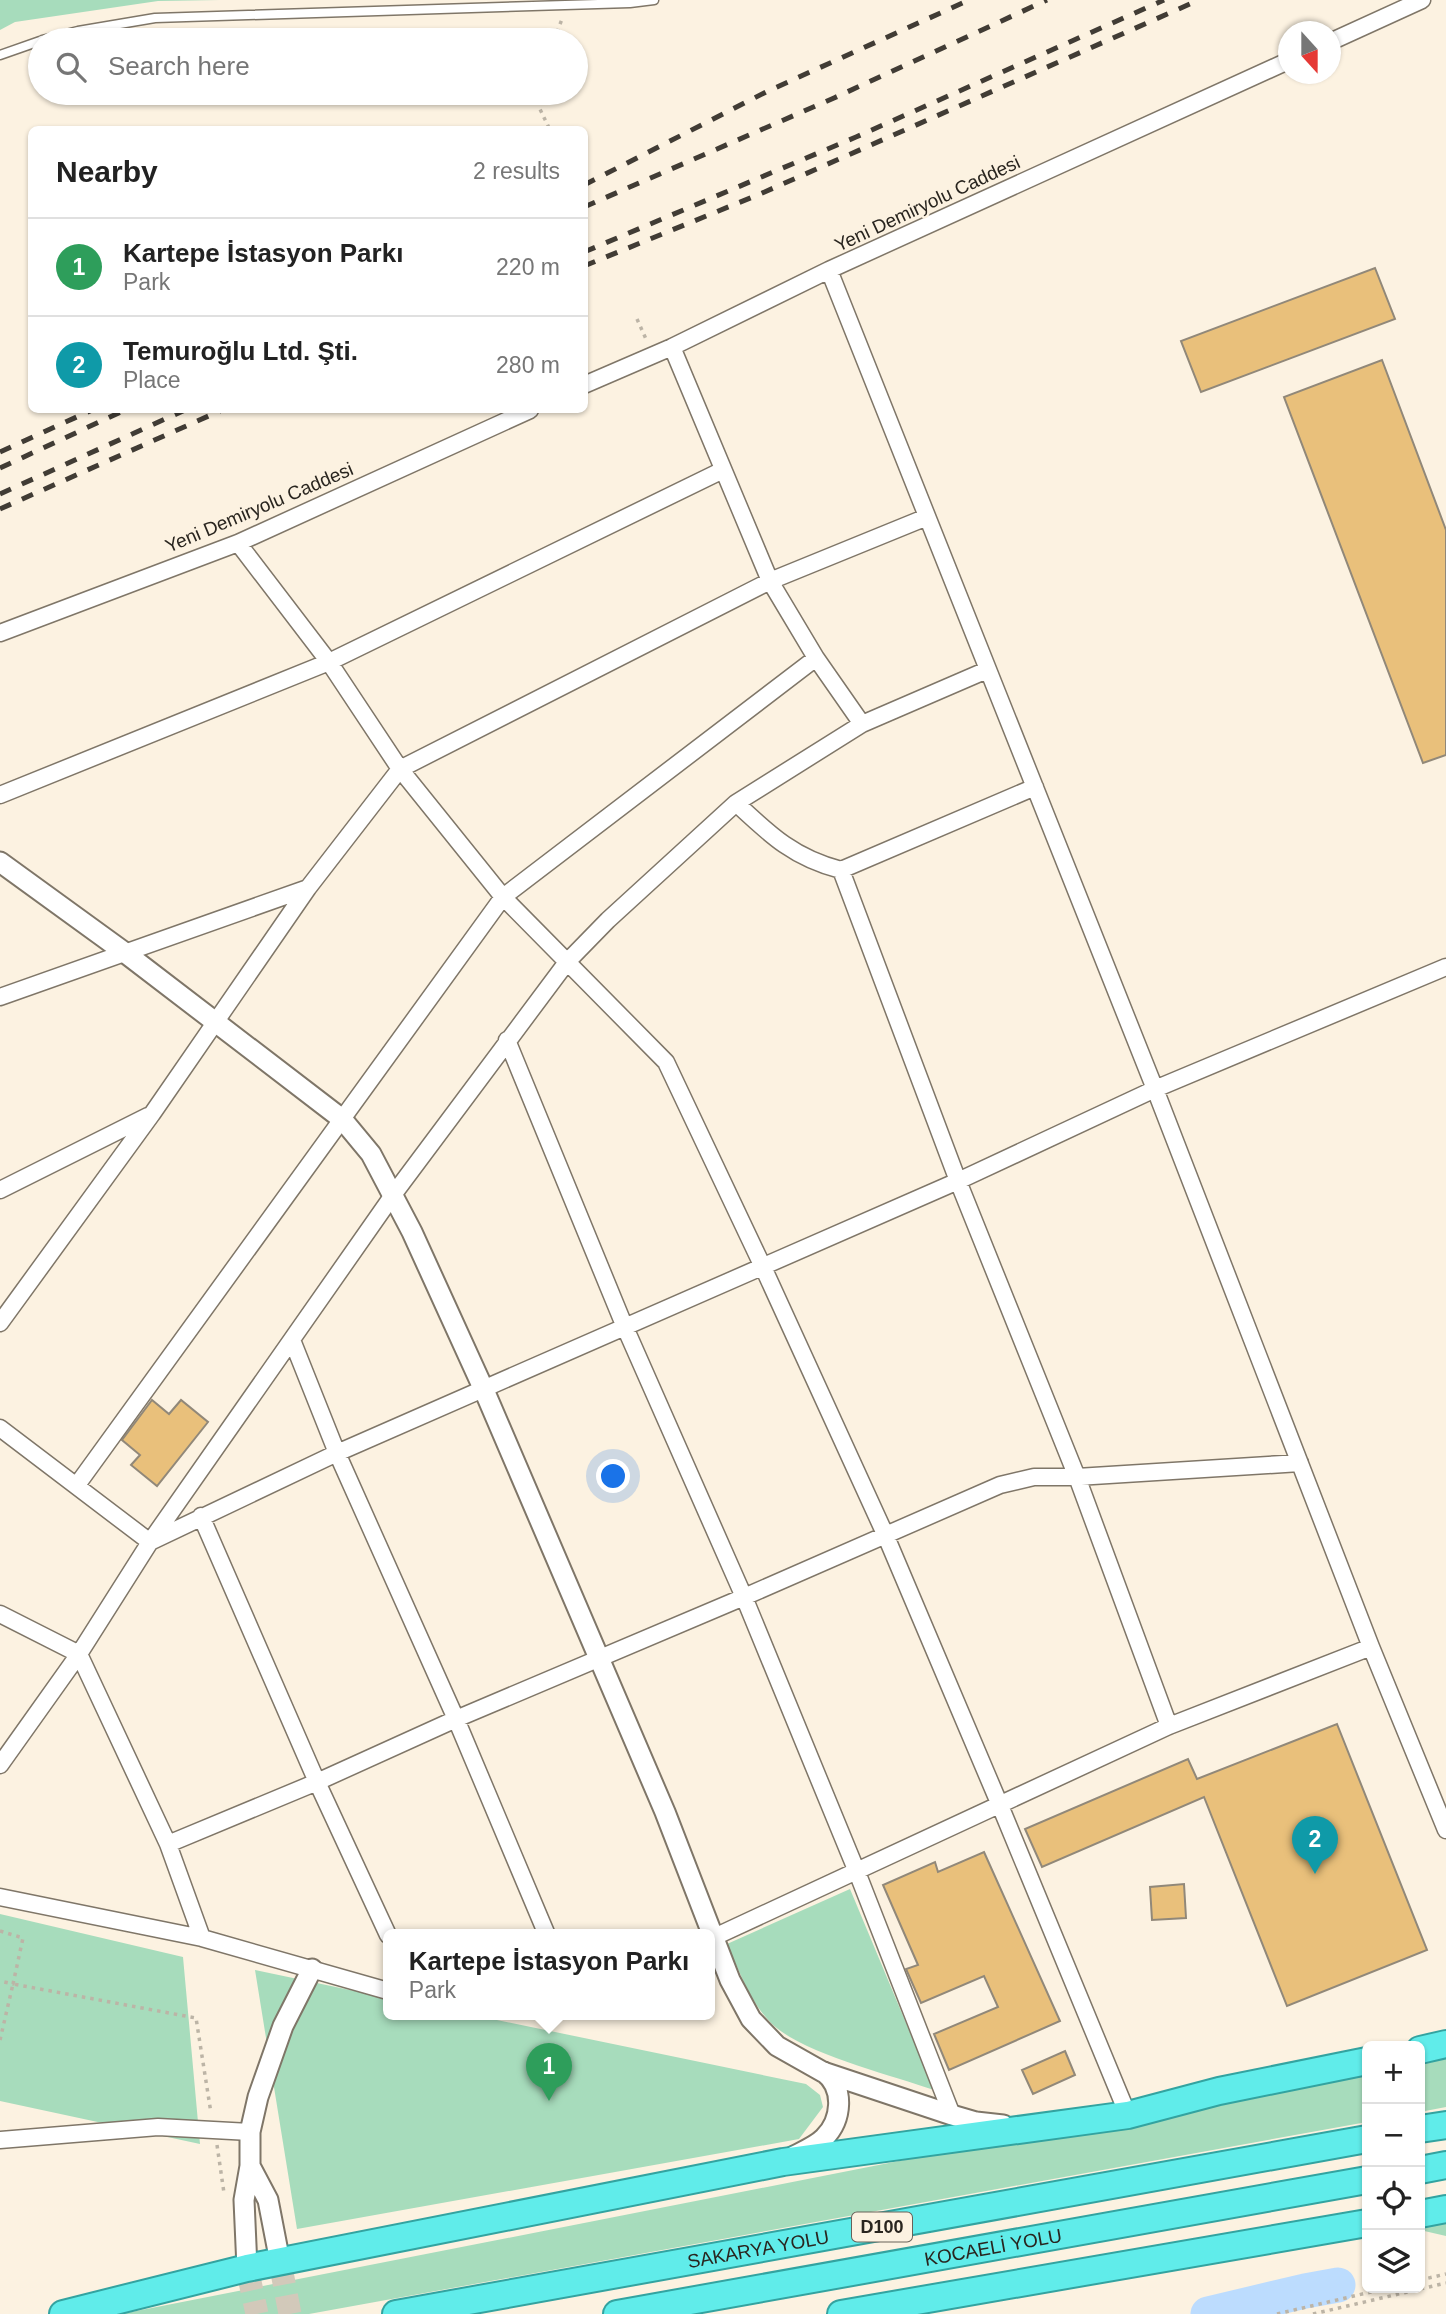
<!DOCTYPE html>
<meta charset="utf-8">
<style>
body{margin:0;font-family:Helvetica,sans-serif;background:#f6f6f6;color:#222}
.controls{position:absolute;right:21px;bottom:21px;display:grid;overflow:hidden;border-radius:10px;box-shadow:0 2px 5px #0004}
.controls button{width:63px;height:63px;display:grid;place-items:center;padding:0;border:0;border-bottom:2px solid #e0e0e0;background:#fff;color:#222;font:35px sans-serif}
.compass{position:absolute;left:1278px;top:21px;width:63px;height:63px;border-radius:50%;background:#fff;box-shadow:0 2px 5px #0004;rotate:159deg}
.you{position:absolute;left:614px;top:1477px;width:24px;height:24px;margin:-18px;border:5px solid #fff;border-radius:50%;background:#1a73e8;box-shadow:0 0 0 10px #1a73e833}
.badge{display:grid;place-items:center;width:46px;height:46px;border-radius:50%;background:#111827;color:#fff;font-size:23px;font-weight:700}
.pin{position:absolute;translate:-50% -58px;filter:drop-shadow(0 2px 4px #0008)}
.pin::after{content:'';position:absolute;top:37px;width:24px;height:21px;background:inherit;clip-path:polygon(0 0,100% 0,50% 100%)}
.popup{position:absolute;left:383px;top:1929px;width:332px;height:91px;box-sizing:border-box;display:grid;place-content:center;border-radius:10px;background:#fff;filter:drop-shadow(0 2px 5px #0005);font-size:23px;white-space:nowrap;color:#767676}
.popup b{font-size:26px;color:#222}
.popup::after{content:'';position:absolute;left:50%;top:100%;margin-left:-14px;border:14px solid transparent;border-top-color:#fff}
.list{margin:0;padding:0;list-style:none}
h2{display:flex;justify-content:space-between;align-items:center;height:91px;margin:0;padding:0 28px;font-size:30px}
h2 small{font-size:23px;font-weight:400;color:#767676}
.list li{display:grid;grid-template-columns:46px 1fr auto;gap:21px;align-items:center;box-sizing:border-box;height:98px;padding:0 28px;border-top:2px solid #e0e0e0}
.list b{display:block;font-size:26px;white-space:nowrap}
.list p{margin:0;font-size:23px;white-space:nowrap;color:#767676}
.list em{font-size:23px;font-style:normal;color:#767676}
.icon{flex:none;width:38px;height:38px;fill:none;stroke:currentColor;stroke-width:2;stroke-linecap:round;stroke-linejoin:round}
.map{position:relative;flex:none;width:1446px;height:2314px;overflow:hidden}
.search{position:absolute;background:#fff;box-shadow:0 2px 5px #0004;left:28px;top:28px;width:560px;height:77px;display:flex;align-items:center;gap:18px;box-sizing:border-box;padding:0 24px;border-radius:38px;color:#767676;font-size:26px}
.panel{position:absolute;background:#fff;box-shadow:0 2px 5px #0004;left:28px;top:126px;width:560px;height:287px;border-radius:10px}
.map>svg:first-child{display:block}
.green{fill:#a7dcbc}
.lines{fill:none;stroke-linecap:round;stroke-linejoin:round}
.river{stroke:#bcdcfe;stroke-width:35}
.building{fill:#e9c07b;stroke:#918879;stroke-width:2}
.secondary-tunnel{stroke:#d2c9ba;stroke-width:23;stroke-dasharray:23 11;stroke-linecap:butt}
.service-casing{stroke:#7f7668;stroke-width:11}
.minor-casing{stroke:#7f7668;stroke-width:19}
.tertiary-casing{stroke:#7f7668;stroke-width:23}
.trunk-casing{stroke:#33a3a0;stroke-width:30}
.path{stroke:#bcb4a6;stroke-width:3.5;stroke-dasharray:3.5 5;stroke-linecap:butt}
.service{stroke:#fff;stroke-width:8}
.minor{stroke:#fff;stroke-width:16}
.tertiary{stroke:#fff;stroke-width:19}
.trunk{stroke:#60ecea;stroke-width:26}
.rail{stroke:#413c35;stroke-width:5;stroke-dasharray:12 12;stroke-linecap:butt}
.labels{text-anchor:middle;stroke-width:5;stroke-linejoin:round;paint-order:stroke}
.shield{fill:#fcf2e1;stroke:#686259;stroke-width:2}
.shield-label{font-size:18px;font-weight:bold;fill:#29251f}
.street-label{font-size:19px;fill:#29251f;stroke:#fcf2e1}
</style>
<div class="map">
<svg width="1446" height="2314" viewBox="0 0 1446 2314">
<rect width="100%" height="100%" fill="#fcf2e1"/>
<path class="green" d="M0 0H220L158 1 15 22 0 30Z
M850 1889 934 2090C891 2075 801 2053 771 2023 750 2002 739 1970 727 1944Z
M0 1914 183 1957 200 2144 0 2101Z
M255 1970 388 1998V2015H473L806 2084 820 2095 823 2107 799 2139 297 2229Z
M1446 2054V2107L1420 2112V2059Z
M1367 2069V2122L309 2314H121Z
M1446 2216V2236L1420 2230V2220Z"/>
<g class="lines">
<path class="river" d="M1208 2314 1305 2291 1338 2285"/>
</g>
<path class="building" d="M1375 268 1395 319 1201 392 1181 341Z
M1382 360 1446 530V755L1423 763 1284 397Z
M152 1400 169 1414 181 1400 208 1422 157 1486 131 1465 140 1455 122 1440Z
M1337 1724 1427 1950 1287 2006 1204 1797 1042 1867 1025 1829 1188 1759 1197 1779Z
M984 1852 1060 2021 949 2070 934 2034 998 2007 984 1976 921 2003 906 1969 918 1965 883 1885 935 1862 938 1872Z
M1184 1884 1186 1918 1152 1920 1150 1887Z
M1065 2051 1075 2075 1033 2094 1022 2070Z"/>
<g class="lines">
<path class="secondary-tunnel" d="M280 2262 290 2314
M247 2268 257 2314"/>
<defs>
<path id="service" d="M42 40 78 31 155 18 630 3 654 0
M0 55 40 41"/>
<path id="minor" d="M1330 42 1422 0
M829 270 1155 1089 1371 1647 1446 1830
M584 385 672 347 829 270 1288 61
M238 543 329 662 400 769 503 897 666 1062 763 1267 885 1534 999 1803 1128 2115
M0 633 238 543 530 410
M862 724 987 670
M0 795 329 662 723 470
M736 803C770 835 794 858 841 870L958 1181 1077 1477 1169 1726
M841 870 1035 787
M0 997 308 888
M507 1040 624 1325 744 1597 857 1872 952 2115
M0 1190 148 1116
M0 1323 152 1114 308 888 400 769 770 581 927 517
M292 1340 337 1453 456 1719 547 1935
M0 1428 150 1542 337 1453 958 1181 1155 1089 1446 967
M77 1485 503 897 816 658
M201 1516 317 1782 388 1935
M0 1614 79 1654 168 1844 202 1938 388 1991
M0 1765 79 1654 150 1542 393 1195 567 962 608 920 736 803 862 724 816 658 770 581 672 347
M168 1844 317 1782 456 1719 744 1597 1000 1485 1034 1477H1077L1300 1463
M0 1897 202 1938
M710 1939 1169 1726 1371 1647
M0 2140 158 2127 250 2132"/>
<path id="tertiary" d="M0 862 124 952 342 1119 371 1154 412 1232 484 1390 665 1812 730 1980 751 2019 777 2046 823 2072 952 2115 976 2122 1003 2125
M794 2156C804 2151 816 2146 824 2138 842 2120 845 2088 824 2072
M250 2166 268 2200 280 2262
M247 2268 244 2200 250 2166V2132L258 2097 283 2026 312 1969"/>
<g id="trunk">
<path d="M1420 2050 1446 2044"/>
<path d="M1420 2129 1446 2125"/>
<path d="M1420 2170 1446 2165"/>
<path d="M1420 2214 1446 2209"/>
<path d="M63 2314 247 2268 783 2162 1128 2115 1219 2091 1367 2061"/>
<path id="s1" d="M396 2314 1367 2139"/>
<path id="s2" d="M617 2314 1367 2180"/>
<path d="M841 2314 1367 2223"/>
</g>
</defs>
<use href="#service" class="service-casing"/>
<use href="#minor" class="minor-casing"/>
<use href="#tertiary" class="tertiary-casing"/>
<use href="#trunk" class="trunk-casing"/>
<path class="path" d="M554 40 562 19
M538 93V105L550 130
M637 319 646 339
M0 1931 23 1938 13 1984 0 1981
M0 2040 13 1984 196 2018 211 2113
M217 2145 224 2193
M1420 2280 1446 2274
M1277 2314 1388 2288
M1313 2314 1446 2283"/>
<use href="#service" class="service"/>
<use href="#minor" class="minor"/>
<use href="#tertiary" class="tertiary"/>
<use href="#trunk" class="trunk"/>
<path class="rail" d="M584 185 766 92 969 0
M584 207 834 98 1047 0
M584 252 856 137 1164 0
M584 266 760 194 1199 0
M0 452 92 410
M0 468 125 410
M0 494 185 410
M0 509 222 410"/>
</g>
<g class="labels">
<rect class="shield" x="852" y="2212.5" width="60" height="29" rx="5"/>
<g class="shield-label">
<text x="882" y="2233">D100</text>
</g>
<g class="street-label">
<text transform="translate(927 203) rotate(-25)" y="7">Yeni Demiryolu Caddesi</text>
<text transform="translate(259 507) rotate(-23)" y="7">Yeni Demiryolu Caddesi</text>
<text dy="7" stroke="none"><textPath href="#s2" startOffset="382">KOCAELİ YOLU</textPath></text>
<text dy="7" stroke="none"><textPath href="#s1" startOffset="368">SAKARYA YOLU</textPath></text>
</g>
</g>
</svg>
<div class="controls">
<button>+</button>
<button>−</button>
<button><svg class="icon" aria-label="locate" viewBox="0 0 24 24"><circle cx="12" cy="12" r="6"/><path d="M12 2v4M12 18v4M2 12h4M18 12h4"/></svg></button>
<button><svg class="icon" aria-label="layers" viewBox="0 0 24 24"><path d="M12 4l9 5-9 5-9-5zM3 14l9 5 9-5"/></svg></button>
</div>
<svg class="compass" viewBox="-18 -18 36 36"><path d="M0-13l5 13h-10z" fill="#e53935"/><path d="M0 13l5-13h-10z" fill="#767676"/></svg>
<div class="you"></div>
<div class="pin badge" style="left:549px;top:2101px;background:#2e9e5b">1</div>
<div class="popup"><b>Kartepe İstasyon Parkı</b>Park</div>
<div class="pin badge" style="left:1315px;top:1874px;background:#0f9aa8">2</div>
<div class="search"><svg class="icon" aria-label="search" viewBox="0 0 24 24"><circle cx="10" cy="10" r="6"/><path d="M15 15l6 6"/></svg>Search here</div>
<section class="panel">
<h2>Nearby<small>2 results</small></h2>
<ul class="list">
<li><span class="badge" style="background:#2e9e5b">1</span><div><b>Kartepe İstasyon Parkı</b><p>Park</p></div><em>220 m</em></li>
<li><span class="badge" style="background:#0f9aa8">2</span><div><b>Temuroğlu Ltd. Şti.</b><p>Place</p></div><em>280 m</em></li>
</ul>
</section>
</div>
